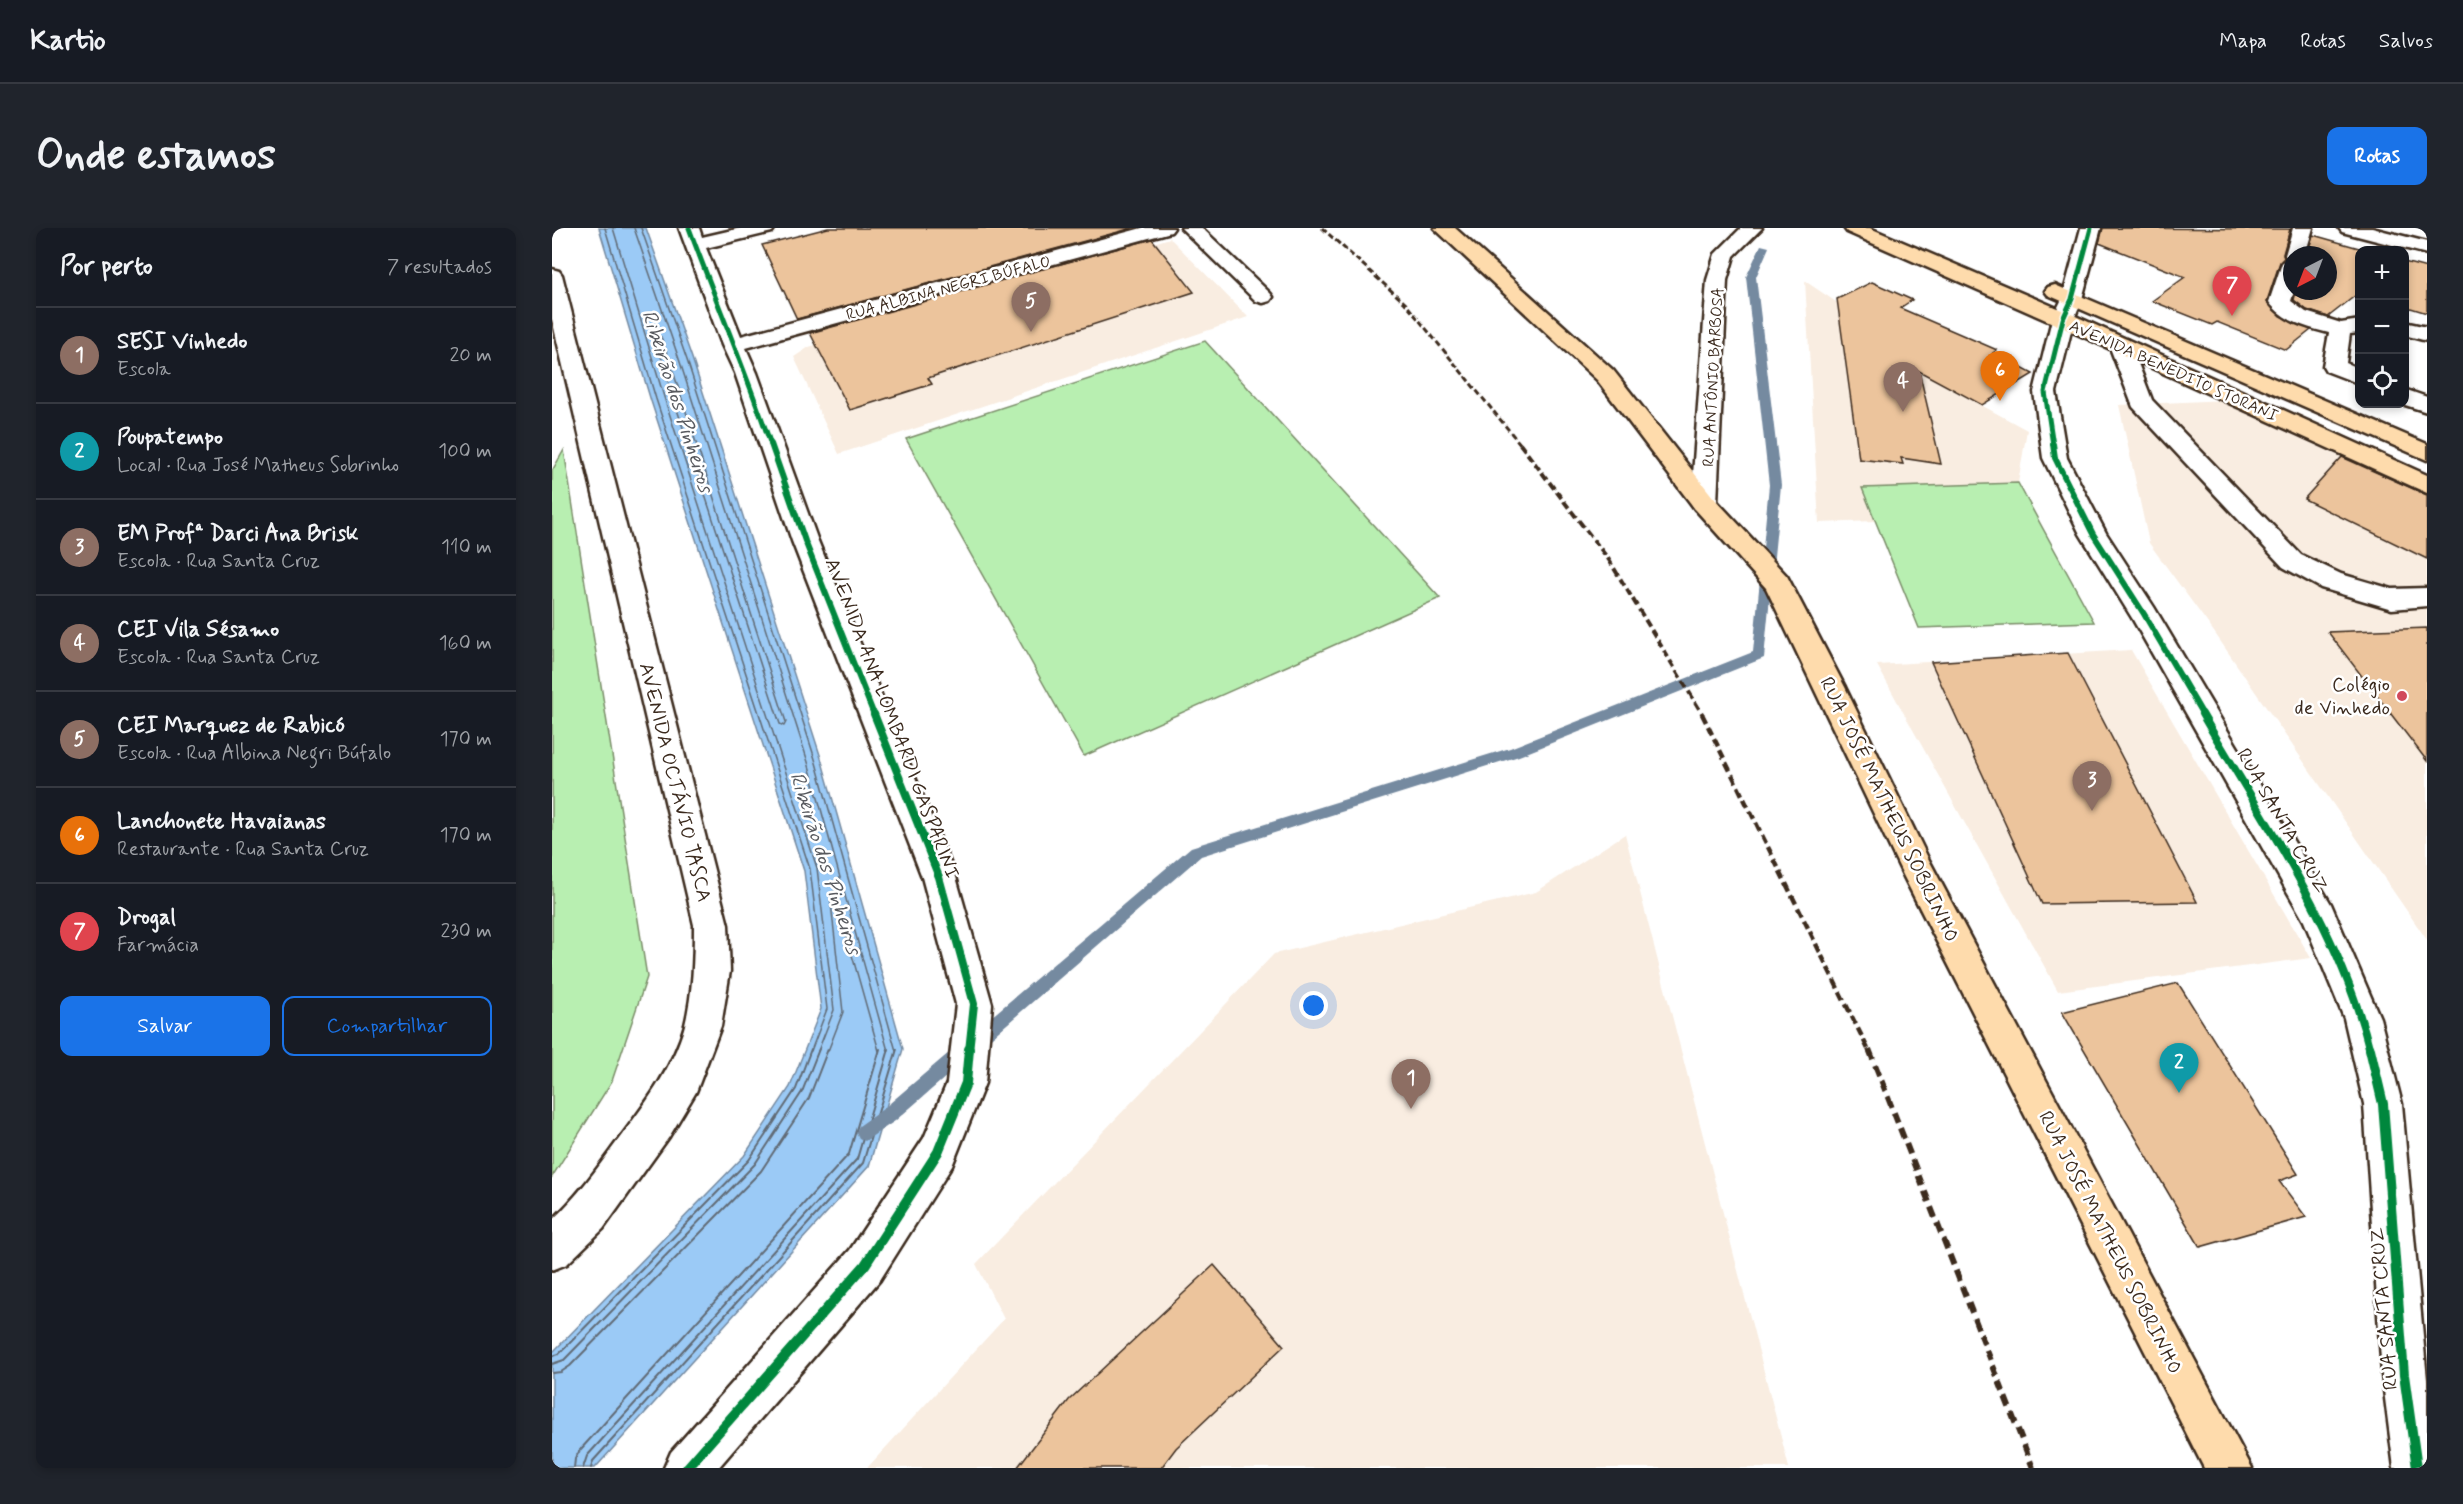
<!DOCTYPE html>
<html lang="pt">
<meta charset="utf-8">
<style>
body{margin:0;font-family:Mynerve,sans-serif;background:#20242c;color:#f1f3f6}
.controls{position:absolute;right:18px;top:18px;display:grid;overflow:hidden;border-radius:12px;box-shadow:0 3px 9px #0003}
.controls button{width:54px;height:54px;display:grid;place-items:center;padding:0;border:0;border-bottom:2px solid #363941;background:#171b24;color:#f1f3f6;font:30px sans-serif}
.compass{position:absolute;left:1731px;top:18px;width:54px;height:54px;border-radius:50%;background:#171b24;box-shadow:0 3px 9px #0003;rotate:222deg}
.you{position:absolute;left:762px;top:778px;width:21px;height:21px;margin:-15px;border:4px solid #fff;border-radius:50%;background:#1a73e8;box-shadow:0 0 0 9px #1a73e833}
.badge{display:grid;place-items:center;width:39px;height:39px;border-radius:50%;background:#1a73e8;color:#fff;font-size:20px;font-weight:700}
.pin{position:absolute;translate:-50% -50px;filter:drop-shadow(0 2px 3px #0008)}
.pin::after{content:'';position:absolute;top:32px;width:21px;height:18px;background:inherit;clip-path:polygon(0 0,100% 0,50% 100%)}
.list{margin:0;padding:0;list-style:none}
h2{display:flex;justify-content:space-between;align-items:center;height:78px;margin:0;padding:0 24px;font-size:26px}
h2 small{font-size:20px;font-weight:400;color:#9ea1a6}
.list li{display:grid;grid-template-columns:39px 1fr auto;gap:18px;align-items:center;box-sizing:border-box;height:96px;padding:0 24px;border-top:2px solid #363941}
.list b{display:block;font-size:22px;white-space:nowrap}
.list p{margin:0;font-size:20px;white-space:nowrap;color:#9ea1a6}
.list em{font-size:20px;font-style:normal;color:#9ea1a6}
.actions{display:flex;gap:12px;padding:18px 24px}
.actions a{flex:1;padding:14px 0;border:2px solid #1a73e8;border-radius:12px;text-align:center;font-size:21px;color:#1a73e8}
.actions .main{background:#1a73e8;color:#fff}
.icon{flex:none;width:33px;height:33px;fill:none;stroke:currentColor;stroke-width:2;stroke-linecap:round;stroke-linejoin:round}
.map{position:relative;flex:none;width:1875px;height:1240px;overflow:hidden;border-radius:12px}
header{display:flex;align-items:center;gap:36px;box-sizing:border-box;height:84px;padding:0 30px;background:#171b24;border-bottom:2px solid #363941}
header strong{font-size:28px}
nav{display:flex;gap:33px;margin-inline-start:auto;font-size:21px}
.intro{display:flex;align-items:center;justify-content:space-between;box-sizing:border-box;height:144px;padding:0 36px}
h1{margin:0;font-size:42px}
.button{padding:15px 27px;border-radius:12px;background:#1a73e8;color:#fff;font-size:21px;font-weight:700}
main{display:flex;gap:36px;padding:0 36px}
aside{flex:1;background:#171b24;border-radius:12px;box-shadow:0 3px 9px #0003}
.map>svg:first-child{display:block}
.built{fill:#f9ede1}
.green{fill:#b8efb1;stroke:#7a8c68;stroke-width:1.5}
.water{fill:#9bcaf6;stroke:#758aa0;stroke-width:1.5}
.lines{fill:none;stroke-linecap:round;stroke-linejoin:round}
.shore-far1{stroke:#616a74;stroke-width:1.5}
.shore{stroke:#616a74;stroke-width:2}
.stream{fill:#758aa0;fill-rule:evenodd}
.building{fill:#ecc49c;stroke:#3b2a1e;stroke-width:1.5}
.minor-casing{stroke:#3b2a1e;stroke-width:5}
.major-casing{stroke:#3b2a1e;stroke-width:5}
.minor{fill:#fff;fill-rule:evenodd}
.major{fill:#fedbac;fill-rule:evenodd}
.rail-far3{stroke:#3b2a1e;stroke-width:3;stroke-dasharray:6 3;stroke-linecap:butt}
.rail-far2{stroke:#3b2a1e;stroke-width:4;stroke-dasharray:8 4;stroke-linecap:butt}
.rail-far1{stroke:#3b2a1e;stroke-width:4.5;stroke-dasharray:9 4.5;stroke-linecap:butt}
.rail{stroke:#3b2a1e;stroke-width:6;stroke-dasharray:11 6;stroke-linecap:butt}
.cycleway-far3-casing{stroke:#fff;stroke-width:8}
.cycleway-far2-casing{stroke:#fff;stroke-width:9}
.cycleway-far1-casing{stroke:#fff;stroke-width:11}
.cycleway-casing{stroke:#fff;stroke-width:14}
.cycleway-far3{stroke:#00873e;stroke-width:5}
.cycleway-far2{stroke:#00873e;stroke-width:6}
.cycleway-far1{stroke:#00873e;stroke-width:8}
.cycleway{stroke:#00873e;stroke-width:10}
.poi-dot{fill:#d1495b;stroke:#fff;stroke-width:2}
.labels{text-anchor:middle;stroke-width:5;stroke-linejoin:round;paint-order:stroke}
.far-street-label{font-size:16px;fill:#3b2a1e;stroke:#fff}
.poi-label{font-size:20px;fill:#3b2a1e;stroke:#fff;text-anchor:end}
.street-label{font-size:20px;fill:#3b2a1e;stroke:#fff}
.water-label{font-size:21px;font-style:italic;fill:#585a5f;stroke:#fff}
</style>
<header>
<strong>Kartio</strong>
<nav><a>Mapa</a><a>Rotas</a><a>Salvos</a></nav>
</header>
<div class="intro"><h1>Onde estamos</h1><a class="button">Rotas</a></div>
<main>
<aside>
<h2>Por perto<small>7 resultados</small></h2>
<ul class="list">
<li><span class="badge" style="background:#8d6e63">1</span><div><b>SESI Vinhedo</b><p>Escola</p></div><em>20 m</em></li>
<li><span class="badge" style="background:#0f9aa8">2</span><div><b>Poupatempo</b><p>Local · Rua José Matheus Sobrinho</p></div><em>100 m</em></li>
<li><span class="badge" style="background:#8d6e63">3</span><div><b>EM Profª Darci Ana Brisk</b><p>Escola · Rua Santa Cruz</p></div><em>110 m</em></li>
<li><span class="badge" style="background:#8d6e63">4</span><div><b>CEI Vila Sésamo</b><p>Escola · Rua Santa Cruz</p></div><em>160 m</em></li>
<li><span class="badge" style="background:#8d6e63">5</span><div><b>CEI Marquez de Rabicó</b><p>Escola · Rua Albina Negri Búfalo</p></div><em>170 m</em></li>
<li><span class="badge" style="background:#e8710a">6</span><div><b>Lanchonete Havaianas</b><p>Restaurante · Rua Santa Cruz</p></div><em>170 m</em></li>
<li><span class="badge" style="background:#e0444e">7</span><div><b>Drogal</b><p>Farmácia</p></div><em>230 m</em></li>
</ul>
<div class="actions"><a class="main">Salvar</a><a>Compartilhar</a></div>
</aside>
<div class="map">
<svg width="1875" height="1240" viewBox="0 0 1875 1240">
<rect width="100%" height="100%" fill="#fff"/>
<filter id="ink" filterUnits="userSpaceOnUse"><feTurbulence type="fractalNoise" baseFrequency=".0167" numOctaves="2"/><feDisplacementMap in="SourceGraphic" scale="12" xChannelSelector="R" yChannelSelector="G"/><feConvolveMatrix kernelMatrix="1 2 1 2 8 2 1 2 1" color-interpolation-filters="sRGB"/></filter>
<g filter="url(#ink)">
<path class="built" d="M618 10 696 89 287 226 242 129 257 119Z
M1253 53 1415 162 1409 166 1475 202 1466 255 1310 260 1323 293 1267 295Z
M1674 172 1875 265V712L1662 404 1597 315 1567 177Z
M1579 422 1759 730 1506 763 1325 437Z
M1073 606 1237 1240H315L452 1091 424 1036 722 726 984 664Z"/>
<path class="green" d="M653 113 888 370 532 528 354 211Z
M12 222 95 749 60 853 0 949V243Z
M1466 255 1542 394 1367 400 1310 260Z"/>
<path class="water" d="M47 0H94L140 130 269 530 351 821 317 938 43 1240H0V1125L192 928 238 859 269 781 252 643 99 173Z"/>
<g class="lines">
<path class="shore-far1" d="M53 0 104 171 258 641 275 781 259 823
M61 0 112 169 265 640 282 782 266 823
M82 0 128 134 256 534 336 823
M89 0 135 132 263 531 344 823
M106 108 109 109 119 137 234 494 232 498 228 496 120 166 104 111Z
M276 823 291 784 278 666 282 663 327 823"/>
<path class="shore" d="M0 1128 7 1126 197 932 244 861 259 821
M0 1136 12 1132 203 936 250 864 267 821
M0 1145 9 1144 18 1138 209 943 257 870 276 821
M22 1240 23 1231 28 1222 297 926 328 821
M31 1240 35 1228 305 931 337 821
M39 1240 41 1233 311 935 345 821"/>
<path class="stream" d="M1209 17 1217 19 1204 49 1229 257 1212 430 967 528 649 628 343 893 313 913 307 910 304 904 307 898 331 881 639 619 958 520 1201 424 1217 257 1194 49Z"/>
</g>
<path class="building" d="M276 0H581L245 91 210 17Z
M1551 0 1738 1 1731 26 1732 30 1728 34 1715 73 1728 88 1759 102 1734 122 1665 94 1660 97 1600 73 1633 49 1547 15Z
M1761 7 1814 22H1808V64L1776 89 1755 82 1742 72 1744 63H1776V27H1755Z
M600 11 642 64 376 150 380 156 298 182 258 105Z
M1852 34 1875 40V85L1852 78Z
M1320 54 1360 72 1348 80 1445 122 1441 125 1481 146 1430 177 1367 143 1389 236 1349 230 1351 236 1307 231 1285 71Z
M1790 229 1875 267V331L1752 271Z
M1875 400V533L1776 404Z
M1516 425 1645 674 1490 676 1379 434Z
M1626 755 1746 946 1727 953 1754 989 1648 1019 1510 784Z
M662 1037 732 1118 624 1220 609 1240H465L517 1172Z"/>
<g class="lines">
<defs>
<path id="minor" d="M127 0H147L150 9 189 0H223L220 4 154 20 189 108 590 0H622L619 4 194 120 205 145 266 313 404 649 440 776 433 855 400 938 328 1052 166 1240H112L119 1224 298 1022 372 910 395 855 404 776 370 649 240 313 183 145 170 117Z
M629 0H650L718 65 721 69 718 73 711 75 704 73Z
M1189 0H1210L1182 28 1175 52 1165 275 1161 281 1152 283 1143 281 1139 275 1155 52 1163 26Z
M1529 0H1549L1530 71 1522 91 1504 164 1515 230 1554 305 1602 379 1779 676 1828 790 1850 876 1875 1152V1240H1842L1830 1147 1812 876 1792 790 1752 693 1580 390 1528 306 1491 230 1482 164 1500 91 1510 71Z
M1741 0H1761L1753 27H1740L1742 63 1739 73 1754 84 1789 95 1808 92V105L1798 106 1794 135 1808 141V156L1774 143 1771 138 1777 105C1754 99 1732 94 1717 74L1730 35 1735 30 1733 27Z
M1787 0H1820L1875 14V26L1790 4Z
M0 41 7 43 10 47 176 697 178 743 169 798 144 864 117 909 51 1001 15 1036 0 1042V992C25 969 44 942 64 915 91 879 121 841 133 797 141 764 142 731 142 697L0 91Z
M1852 94 1875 99V113L1852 107Z
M1568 110 1576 112 1579 117 1600 172 1749 327 1789 346 1840 361 1875 360V378L1840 381 1769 360 1731 339 1581 179 1557 117 1560 112Z
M1852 161 1875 169V184L1850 176H1852Z"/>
<path id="major" d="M882 0H903L1061 142 1161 269 1235 348 1293 459 1376 630 1700 1240H1652L1352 649 1214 360 1143 281 1045 152Z
M1292 0H1318L1519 86 1875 247V265L1503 96 1295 4Z
M1503 57 1875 216V232L1496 67 1493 63 1496 59Z"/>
</defs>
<use href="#minor" class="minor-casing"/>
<use href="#major" class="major-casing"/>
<use href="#minor" class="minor"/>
<use href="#major" class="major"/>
<path class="rail-far3" d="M770 0 853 75 969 217"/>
<path class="rail-far2" d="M968 216 1057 332 1151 487"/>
<path class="rail-far1" d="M1150 486 1317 823"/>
<path class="rail" d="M1317 821 1481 1240"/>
<defs>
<path id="cycleway-far3" d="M137 0C164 73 194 144 219 217
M1501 217 1493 164 1511 91 1520 71 1539 0"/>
<path id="cycleway-far2" d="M219 216 253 313 322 487
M1501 216 1503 230 1541 306 1592 386 1651 487"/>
<path id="cycleway-far1" d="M322 486 387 649 422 776 417 823
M1650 486C1712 593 1788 701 1818 823"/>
<path id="cycleway" d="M1818 821 1831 876 1852 1147 1865 1240
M135 1240 313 1037 386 924 414 855 417 821"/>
</defs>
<use href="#cycleway-far3" class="cycleway-far3-casing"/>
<use href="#cycleway-far2" class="cycleway-far2-casing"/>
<use href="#cycleway-far1" class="cycleway-far1-casing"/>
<use href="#cycleway" class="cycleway-casing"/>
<use href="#cycleway-far3" class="cycleway-far3"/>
<use href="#cycleway-far2" class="cycleway-far2"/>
<use href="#cycleway-far1" class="cycleway-far1"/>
<use href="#cycleway" class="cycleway"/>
</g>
</g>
<circle class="poi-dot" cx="1850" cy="468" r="6"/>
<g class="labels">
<g class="far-street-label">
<text transform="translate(396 59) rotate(-15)" y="6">RUA ALBINA NEGRI BÚFALO</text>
<text transform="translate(1622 142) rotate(24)" y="6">AVENIDA BENEDITO STORANI</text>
<text transform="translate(1160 149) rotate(-87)" y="6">RUA ANTÔNIO BARBOSA</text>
</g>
<g class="poi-label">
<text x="1838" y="463">Colégio<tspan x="1838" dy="23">de Vinhedo</tspan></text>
</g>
<g class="street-label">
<text transform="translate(341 490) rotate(69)" y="7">AVENIDA ANA LOMBARDI GASPARINI</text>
<text transform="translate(124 554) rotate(76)" y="7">AVENIDA OCTÁVIO TASCA</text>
<text transform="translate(1338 581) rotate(64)" y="7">RUA JOSÉ MATHEUS SOBRINHO</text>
<text transform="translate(1731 592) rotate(60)" y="7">RUA SANTA CRUZ</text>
<text transform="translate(1559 1014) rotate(63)" y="7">RUA JOSÉ MATHEUS SOBRINHO</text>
<text transform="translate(1831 1081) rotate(-95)" y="7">RUA SANTA CRUZ</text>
</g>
<g class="water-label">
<text transform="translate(126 173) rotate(72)" y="7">Ribeirão dos Pinheiros</text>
<text transform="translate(274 635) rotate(72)" y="7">Ribeirão dos Pinheiros</text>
</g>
</g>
</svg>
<div class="controls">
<button>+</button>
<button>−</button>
<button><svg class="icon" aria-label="locate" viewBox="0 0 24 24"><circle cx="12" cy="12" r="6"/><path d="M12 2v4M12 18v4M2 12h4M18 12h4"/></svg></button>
</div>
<svg class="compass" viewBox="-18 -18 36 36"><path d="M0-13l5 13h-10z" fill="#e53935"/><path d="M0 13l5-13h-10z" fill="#9ea1a6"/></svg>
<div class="you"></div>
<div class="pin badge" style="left:859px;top:881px;background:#8d6e63">1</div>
<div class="pin badge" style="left:1627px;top:865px;background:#0f9aa8">2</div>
<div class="pin badge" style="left:1540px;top:583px;background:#8d6e63">3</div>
<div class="pin badge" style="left:1351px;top:184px;background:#8d6e63">4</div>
<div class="pin badge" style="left:479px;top:104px;background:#8d6e63">5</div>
<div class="pin badge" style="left:1448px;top:173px;background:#e8710a">6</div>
<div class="pin badge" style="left:1680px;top:88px;background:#e0444e">7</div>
</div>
</main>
